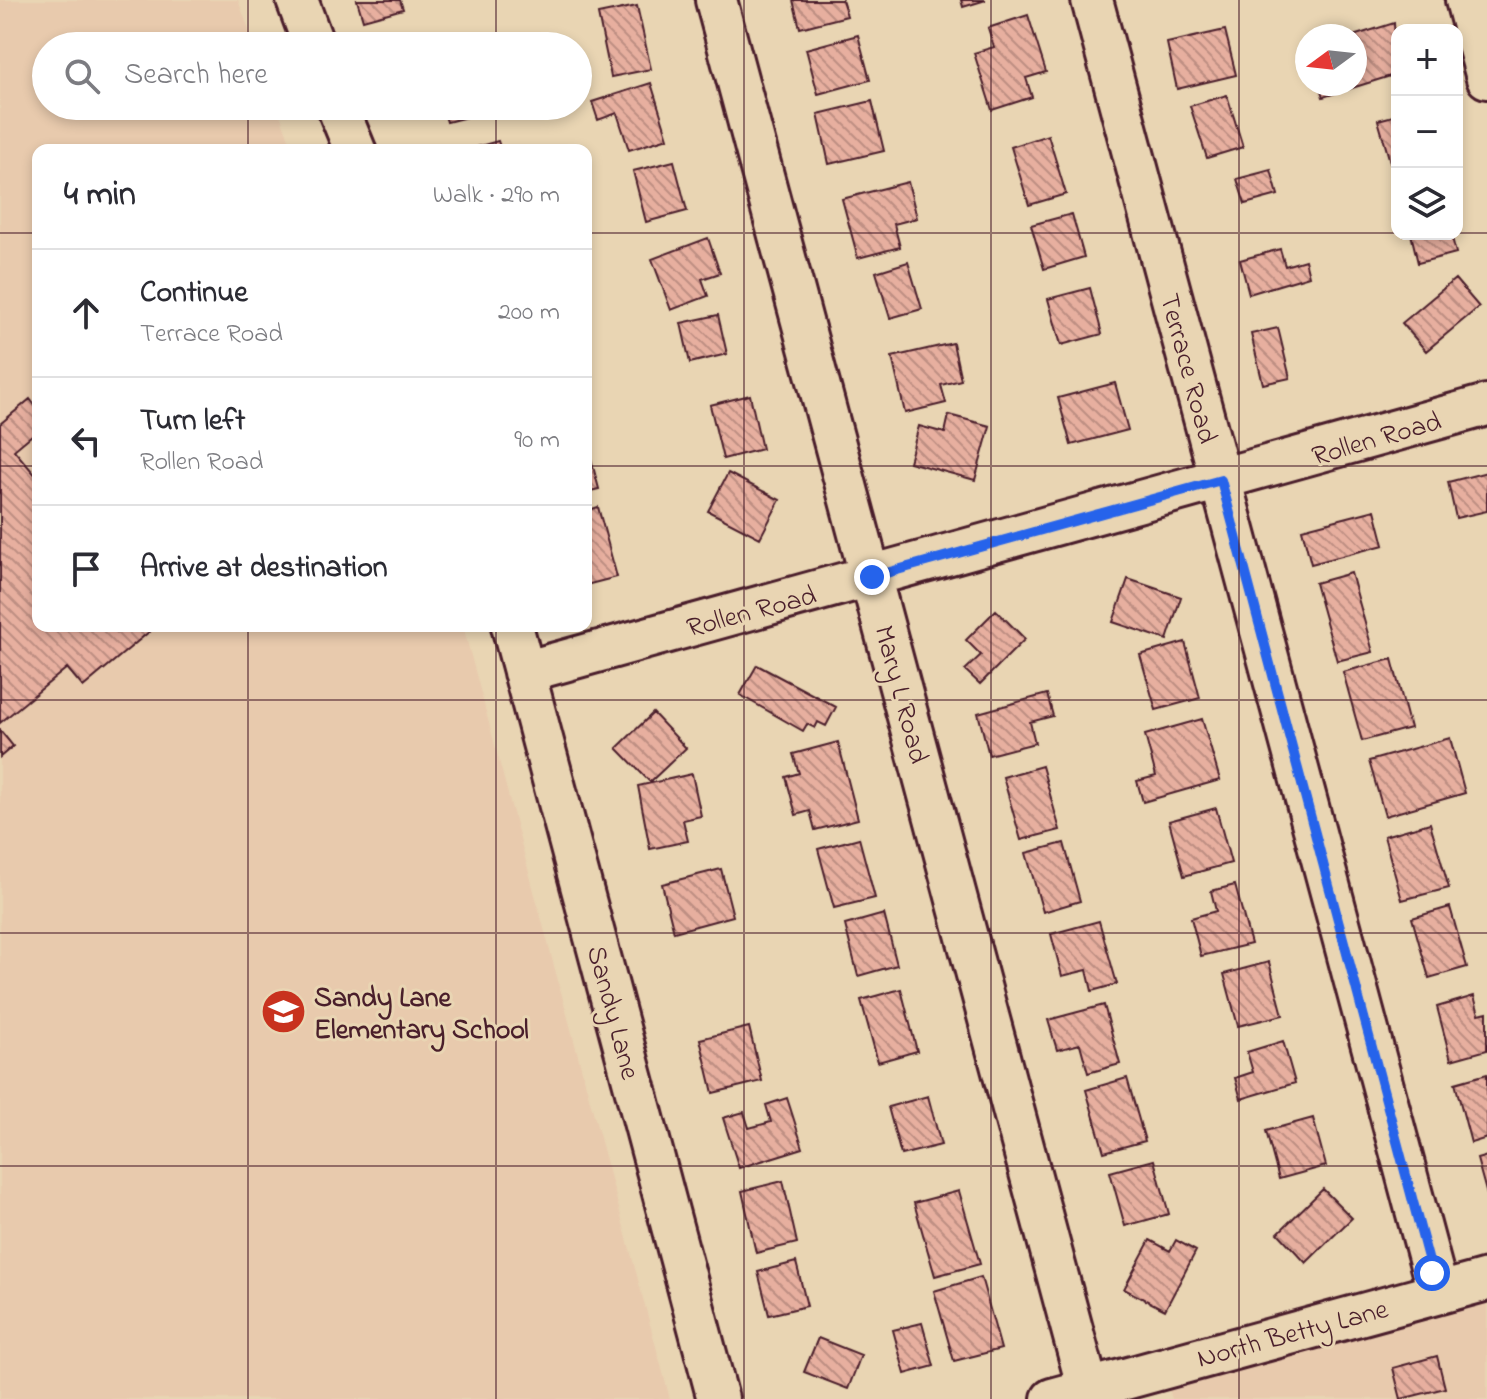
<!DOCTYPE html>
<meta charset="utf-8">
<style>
body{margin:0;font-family:"Indie Flower",sans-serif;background:#f7f7f7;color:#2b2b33}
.controls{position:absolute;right:24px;top:24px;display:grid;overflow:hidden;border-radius:16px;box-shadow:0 4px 12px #0003}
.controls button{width:72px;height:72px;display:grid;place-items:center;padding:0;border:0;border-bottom:2px solid #e1e1e2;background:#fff;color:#2b2b33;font:40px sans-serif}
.compass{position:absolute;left:1295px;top:24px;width:72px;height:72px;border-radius:50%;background:#fff;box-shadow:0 4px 12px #0003;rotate:255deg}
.stop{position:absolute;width:24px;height:24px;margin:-18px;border:6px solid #2563eb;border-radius:50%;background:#fff}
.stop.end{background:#2563eb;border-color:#fff;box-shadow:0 2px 8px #0008}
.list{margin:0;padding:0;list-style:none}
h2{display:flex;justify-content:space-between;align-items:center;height:104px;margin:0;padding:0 32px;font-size:34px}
h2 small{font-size:26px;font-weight:400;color:#7c7c81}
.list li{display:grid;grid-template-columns:52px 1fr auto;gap:24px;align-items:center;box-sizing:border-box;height:128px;padding:0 32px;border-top:2px solid #e1e1e2}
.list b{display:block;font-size:30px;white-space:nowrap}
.list p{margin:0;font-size:26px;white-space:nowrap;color:#7c7c81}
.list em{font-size:26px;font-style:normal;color:#7c7c81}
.icon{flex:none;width:44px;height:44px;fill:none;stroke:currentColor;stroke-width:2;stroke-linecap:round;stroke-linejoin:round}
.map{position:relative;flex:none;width:1487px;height:1399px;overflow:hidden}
.search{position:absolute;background:#fff;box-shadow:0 4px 12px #0003;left:32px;top:32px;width:560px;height:88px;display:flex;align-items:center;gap:20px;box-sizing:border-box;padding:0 28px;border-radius:44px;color:#7c7c81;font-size:30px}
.panel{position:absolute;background:#fff;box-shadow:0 4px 12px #0003;left:32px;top:144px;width:560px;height:488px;border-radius:16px}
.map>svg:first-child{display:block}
.built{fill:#e8caad}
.building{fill:url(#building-back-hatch);stroke:#4a1f2b;stroke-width:2}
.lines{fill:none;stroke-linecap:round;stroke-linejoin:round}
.minor-casing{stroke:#4a1f2b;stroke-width:46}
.minor{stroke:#e9d5b3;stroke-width:40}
.route{stroke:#2563eb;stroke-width:10}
.grid{fill:none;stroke:#4a1f2b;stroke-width:2;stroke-opacity:0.55}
.labels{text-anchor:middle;stroke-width:6;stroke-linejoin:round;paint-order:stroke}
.street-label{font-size:28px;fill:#4a1f2b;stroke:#e9d5b3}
.poi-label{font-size:28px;font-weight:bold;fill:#4a1f2b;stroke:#e9d5b3;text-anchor:start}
</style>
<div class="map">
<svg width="1487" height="1399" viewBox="0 0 1487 1399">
<defs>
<pattern id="building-back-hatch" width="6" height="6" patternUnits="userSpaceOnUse" patternTransform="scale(2)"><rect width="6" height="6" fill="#e7af9f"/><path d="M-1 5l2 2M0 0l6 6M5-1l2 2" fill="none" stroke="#bd8e82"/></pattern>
</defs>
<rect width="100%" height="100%" fill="#e9d5b3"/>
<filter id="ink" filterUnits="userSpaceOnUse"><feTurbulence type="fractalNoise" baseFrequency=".0125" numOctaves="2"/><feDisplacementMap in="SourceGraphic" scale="16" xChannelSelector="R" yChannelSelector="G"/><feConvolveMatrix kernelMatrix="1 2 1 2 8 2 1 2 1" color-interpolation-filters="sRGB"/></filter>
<g filter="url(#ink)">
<path class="built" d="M0 0H238L255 46H46V106H277L293 150H38V626H463L670 1399H0Z
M1487 1294V1399H1172L1167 1382Z"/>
<path class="building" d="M357 0H400L403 9 363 20Z
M793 0H842L847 16 800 28Z
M961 0H986L963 7Z
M637 6 651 69 611 77 598 14Z
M1028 15 1046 72 1026 78 1032 97 992 110 974 53 994 47 988 28Z
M1394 23 1397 74 1323 97 1319 84H1355L1353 36Z
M1225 30 1236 75 1177 89 1167 43Z
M858 35 870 80 818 94 806 49Z
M651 83 668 138 629 150 617 113 598 120 592 102Z
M1227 95 1243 147 1207 158 1190 106Z
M872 101 884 151 829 164 818 114Z
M442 106H493L494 110 447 122Z
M1397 115V171L1393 172 1378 120Z
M1048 135 1066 194 1029 205 1011 147Z
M498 141 501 150H466Z
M674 161 687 211 646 222 633 171Z
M1271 170 1278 195 1245 204 1237 179Z
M908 182 917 218 894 224 900 247 858 258 842 199Z
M1072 214 1084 257 1044 269 1031 225Z
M1411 234H1451L1456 253 1418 263Z
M708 238 720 273 702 279 708 296 671 310 652 259Z
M1280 249 1285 266 1305 260 1309 276 1249 294 1240 260Z
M908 262 922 309 890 318 876 272Z
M1455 279 1479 307 1426 351 1402 323Z
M1090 288 1102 334 1061 345 1048 299Z
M718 315 727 354 690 363 681 323Z
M1278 328 1290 378 1263 384 1251 334Z
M953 343 961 380 941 385 946 403 905 413 892 357Z
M1115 383 1128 430 1071 445 1058 398Z
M750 395 762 449 723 459 710 405Z
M30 399 38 409V430L14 450 38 478V626H156L83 687 67 668 0 723V424Z
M949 415 990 426 975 480 909 462 919 426 945 433Z
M586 440 599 489 586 492Z
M1487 472V511L1456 518 1448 482Z
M728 473 780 500 760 538 708 511Z
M598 507 617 577 586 585V511Z
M1375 510 1384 545 1311 564 1302 529Z
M1351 573 1373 652 1337 661 1315 583Z
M1128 579 1181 597 1167 640 1113 622Z
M996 610 1025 639 980 684 965 670 981 655 966 640Z
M1185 642 1200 698 1156 710 1140 655Z
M1392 659 1410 728 1362 741 1343 672Z
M757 665 836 707 826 726 818 722 815 728 807 724 803 731 740 695Z
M1047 694 1053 716 1030 722 1035 743 989 755 978 713Z
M653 713 686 748 650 782 617 748Z
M1202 719 1220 780 1143 802 1137 781 1156 776 1145 735Z
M0 730 13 746 0 757Z
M1450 738 1465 793 1385 816 1369 761Z
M838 742 858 819 815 830 810 811 796 815 786 777 799 773 793 754Z
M1042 766 1060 830 1021 840 1003 777Z
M692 774 701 816 683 820 688 841 650 849 638 786Z
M1216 808 1231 863 1184 876 1169 821Z
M1430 823 1449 888 1402 900 1384 836Z
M859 838 875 898 834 908 818 849Z
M1064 843 1080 901 1043 912 1026 853Z
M721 869 733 916 674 932 662 884Z
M1235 885 1251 944 1201 956 1191 918 1216 911 1211 891Z
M1450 907 1467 967 1429 978 1412 918Z
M884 914 897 965 858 976 845 925Z
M1099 921 1117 984 1092 991 1087 970 1062 976 1051 934Z
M1269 962 1283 1015 1238 1026 1224 974Z
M901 989 917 1051 878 1062 861 1000Z
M1474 996 1479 1014 1487 1012V1050L1451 1060 1437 1007Z
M1104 1005 1120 1064 1088 1073 1080 1044 1057 1050 1048 1020Z
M749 1027 762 1081 713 1093 700 1039Z
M1283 1041 1295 1083 1241 1099 1235 1078 1253 1072 1247 1052Z
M1487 1074V1138L1471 1143 1455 1083Z
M1127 1078 1145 1141 1104 1152 1086 1090Z
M928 1096 941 1145 901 1155 888 1107Z
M787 1098 803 1148 739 1168 723 1118 744 1112 749 1128 771 1122 766 1105Z
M1313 1118 1326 1166 1279 1179 1266 1131Z
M1487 1156V1195L1477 1159Z
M1154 1160 1169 1214 1125 1226 1110 1172Z
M783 1181 797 1243 756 1253 742 1191Z
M1323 1189 1352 1218 1306 1263 1278 1233Z
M959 1191 980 1264 935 1276 914 1203Z
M1150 1240 1170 1251 1176 1240 1196 1251 1165 1310 1124 1289Z
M796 1262 807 1306 769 1315 758 1272Z
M981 1277 1001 1349 954 1361 934 1291Z
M922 1323 934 1366 905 1374 893 1330Z
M818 1338 861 1355 848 1389 804 1372Z
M1437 1356 1445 1388 1401 1399 1393 1368Z"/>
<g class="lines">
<defs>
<path id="minor" d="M297 0 314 46
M716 0 1088 1389
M1092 0 1438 1292
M1466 0 1487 78
M337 106 355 150
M512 626 718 1399
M524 672 1487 405
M1052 1399 1487 1280"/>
</defs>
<use href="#minor" class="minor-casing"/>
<use href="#minor" class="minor"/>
</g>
</g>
<g class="lines" filter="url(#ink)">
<path class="route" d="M872 577 1221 480 1432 1273"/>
</g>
<path class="grid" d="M248 0V46M496 0V46M744 0V1399M991 0V1399M1239 0V1399M248 106V150M496 106V150M0 233H38M586 233H1397M1457 233H1487M0 466H38M586 466H1487M248 626V1399M496 626V1399M0 700H1487M0 933H1487M0 1166H1487"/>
<defs>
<symbol id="school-disc" viewBox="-11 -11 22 22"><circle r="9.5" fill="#c8321e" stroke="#e9d5b3"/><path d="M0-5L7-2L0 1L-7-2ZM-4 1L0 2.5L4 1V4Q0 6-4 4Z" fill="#fff"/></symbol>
</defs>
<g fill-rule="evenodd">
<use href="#school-disc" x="258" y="986" width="51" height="51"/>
</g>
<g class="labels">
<g class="street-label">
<text transform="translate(1190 368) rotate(75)" y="10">Terrace Road</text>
<text transform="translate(1376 437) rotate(-16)" y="10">Rollen Road</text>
<text transform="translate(751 610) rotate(-15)" y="10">Rollen Road</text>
<text transform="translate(903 694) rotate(75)" y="10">Mary L Road</text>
<text transform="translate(615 1012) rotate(75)" y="10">Sandy Lane</text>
<text transform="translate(1292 1332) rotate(-15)" y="10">North Betty Lane</text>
</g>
<g class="poi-label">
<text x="314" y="1006">Sandy Lane<tspan x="314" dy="32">Elementary School</tspan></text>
</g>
</g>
</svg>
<div class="controls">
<button>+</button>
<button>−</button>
<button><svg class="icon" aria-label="layers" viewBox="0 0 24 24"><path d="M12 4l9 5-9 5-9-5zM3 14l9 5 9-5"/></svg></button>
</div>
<svg class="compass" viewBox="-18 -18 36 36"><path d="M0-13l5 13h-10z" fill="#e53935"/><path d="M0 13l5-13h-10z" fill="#7c7c81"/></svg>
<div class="stop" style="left:1432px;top:1273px"></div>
<div class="stop end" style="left:872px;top:577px"></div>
<div class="search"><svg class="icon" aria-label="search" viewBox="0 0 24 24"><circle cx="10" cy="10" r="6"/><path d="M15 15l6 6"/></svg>Search here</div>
<section class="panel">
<h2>4 min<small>Walk · 290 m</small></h2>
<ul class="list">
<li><svg class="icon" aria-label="ahead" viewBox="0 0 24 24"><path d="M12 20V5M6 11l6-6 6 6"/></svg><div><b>Continue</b><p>Terrace Road</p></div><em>200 m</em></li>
<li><svg class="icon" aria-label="left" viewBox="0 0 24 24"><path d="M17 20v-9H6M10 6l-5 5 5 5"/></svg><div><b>Turn left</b><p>Rollen Road</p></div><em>90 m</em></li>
<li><svg class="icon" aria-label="arrive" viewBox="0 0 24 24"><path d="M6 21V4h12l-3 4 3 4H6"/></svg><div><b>Arrive at destination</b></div></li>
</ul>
</section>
</div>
